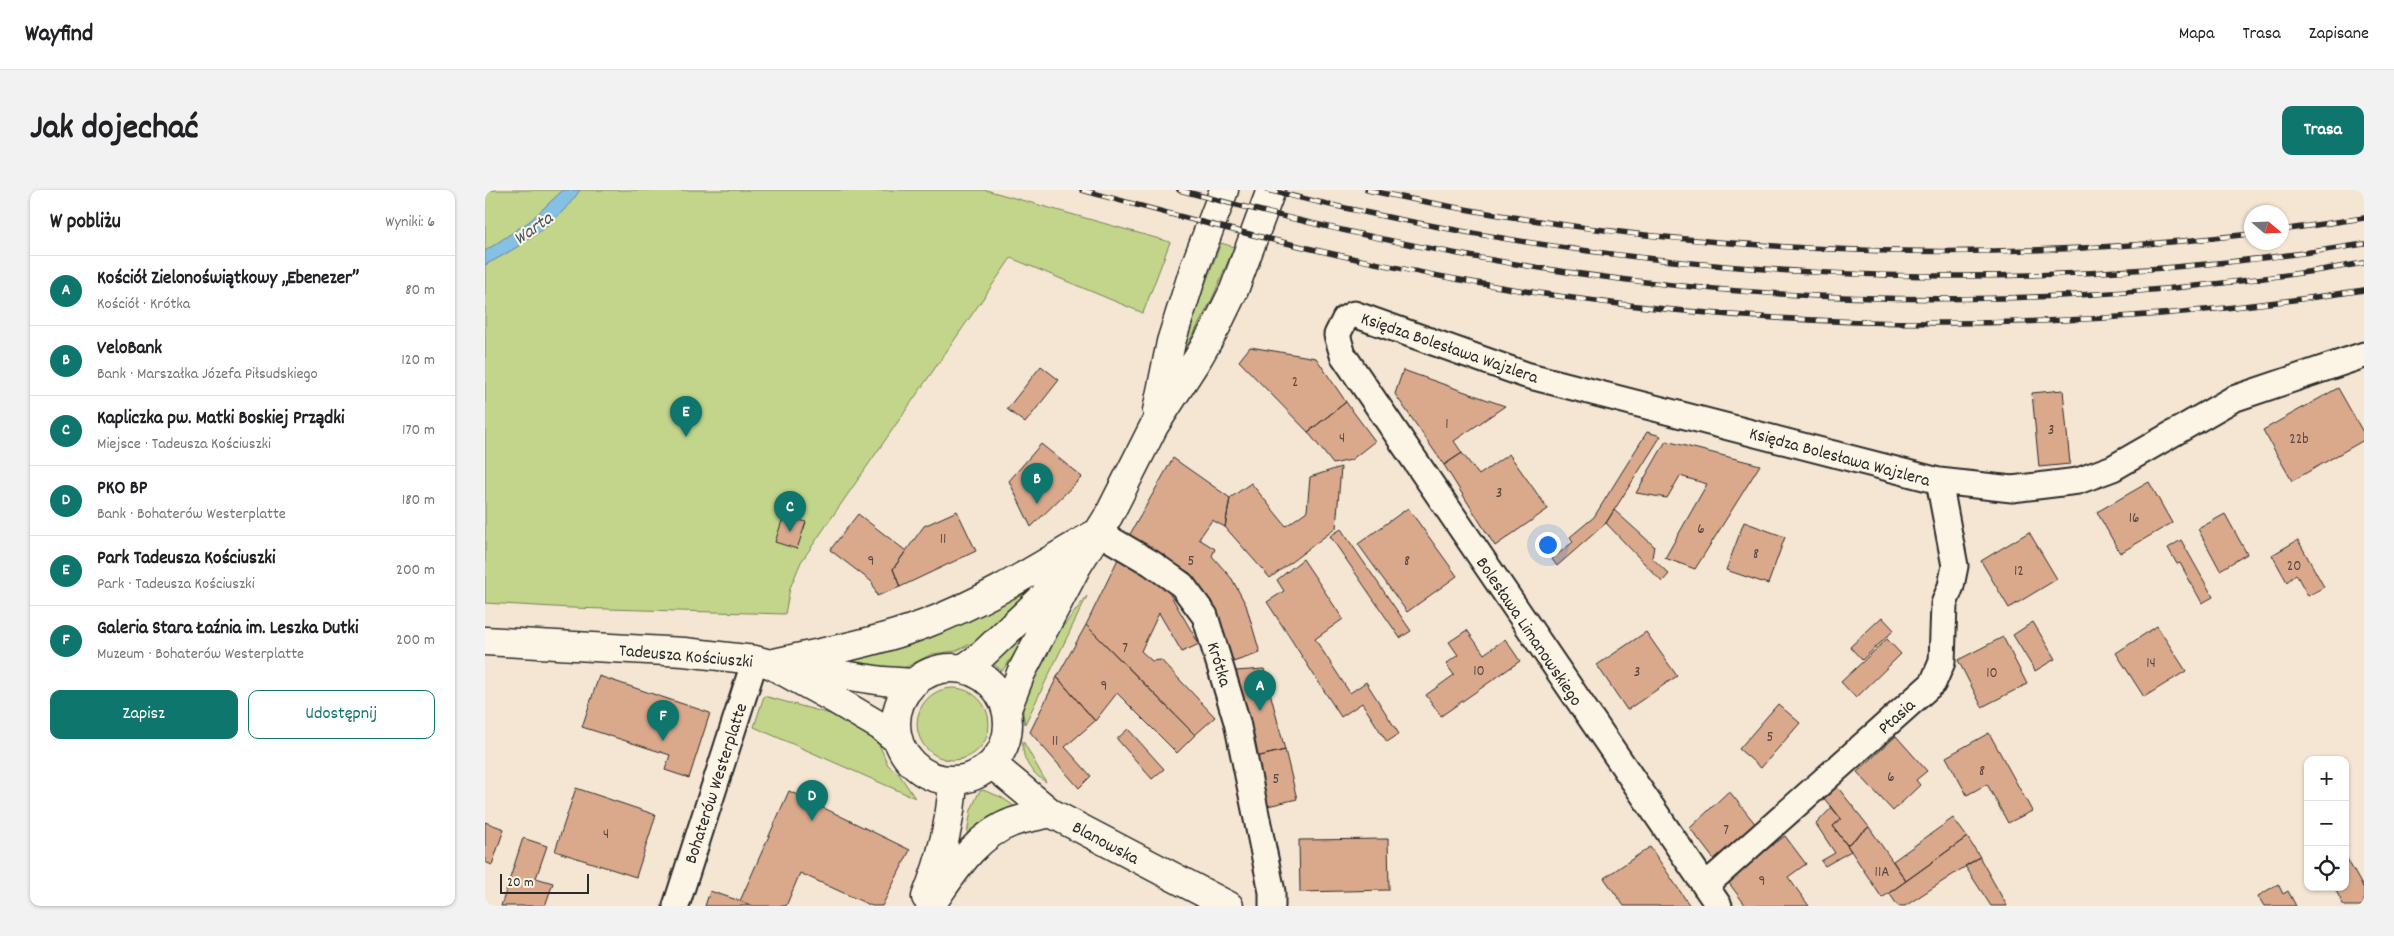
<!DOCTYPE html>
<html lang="pl">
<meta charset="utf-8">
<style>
body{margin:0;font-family:Dekko,sans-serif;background:#f2f2f2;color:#202124}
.controls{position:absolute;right:15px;bottom:15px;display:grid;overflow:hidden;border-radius:10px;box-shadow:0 1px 4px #0004}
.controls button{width:45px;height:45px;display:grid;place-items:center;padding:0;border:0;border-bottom:1px solid #e0e0e0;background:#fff;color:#202124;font:25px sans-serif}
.compass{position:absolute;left:1759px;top:15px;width:45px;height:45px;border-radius:50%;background:#fff;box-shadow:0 1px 4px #0004;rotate:109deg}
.scale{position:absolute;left:15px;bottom:12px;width:89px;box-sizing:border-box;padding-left:5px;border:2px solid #2b2b2b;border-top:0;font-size:14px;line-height:18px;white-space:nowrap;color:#2b2b2b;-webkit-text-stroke:4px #fcf5e5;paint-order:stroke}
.you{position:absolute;left:1062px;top:354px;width:18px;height:18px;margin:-12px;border:4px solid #fff;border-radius:50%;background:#1a73e8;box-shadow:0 0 0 8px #1a73e833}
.badge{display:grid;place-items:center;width:32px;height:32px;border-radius:50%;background:#0f766e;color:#fff;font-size:16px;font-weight:700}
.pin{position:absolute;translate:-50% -41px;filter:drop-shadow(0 1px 2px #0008)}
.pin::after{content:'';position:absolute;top:26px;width:18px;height:15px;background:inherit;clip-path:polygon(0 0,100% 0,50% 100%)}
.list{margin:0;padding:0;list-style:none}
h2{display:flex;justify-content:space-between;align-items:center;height:65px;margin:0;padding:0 20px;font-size:21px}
h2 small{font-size:16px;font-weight:400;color:#757577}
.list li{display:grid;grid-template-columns:32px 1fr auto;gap:15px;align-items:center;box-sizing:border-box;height:70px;padding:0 20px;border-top:1px solid #e0e0e0}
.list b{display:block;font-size:19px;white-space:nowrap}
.list p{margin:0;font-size:16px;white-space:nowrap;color:#757577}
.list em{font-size:16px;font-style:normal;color:#757577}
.actions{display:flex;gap:10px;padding:15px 20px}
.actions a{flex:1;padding:11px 0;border:1px solid #0f766e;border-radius:10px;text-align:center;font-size:18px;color:#0f766e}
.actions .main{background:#0f766e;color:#fff}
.icon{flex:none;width:28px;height:28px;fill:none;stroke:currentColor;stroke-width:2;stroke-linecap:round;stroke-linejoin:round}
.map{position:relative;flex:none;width:1879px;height:716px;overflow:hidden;border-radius:10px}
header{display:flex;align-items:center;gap:30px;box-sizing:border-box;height:70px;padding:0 25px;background:#fff;border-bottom:1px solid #e0e0e0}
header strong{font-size:24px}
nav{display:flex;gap:28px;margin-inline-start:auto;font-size:18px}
.intro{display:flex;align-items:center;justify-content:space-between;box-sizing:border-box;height:120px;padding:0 30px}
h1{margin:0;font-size:35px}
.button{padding:12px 22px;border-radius:10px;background:#0f766e;color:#fff;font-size:18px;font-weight:700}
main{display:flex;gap:30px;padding:0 30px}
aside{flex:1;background:#fff;border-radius:10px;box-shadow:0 1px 4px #0004}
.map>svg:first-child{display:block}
.green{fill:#c2d58a;stroke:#76805a}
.water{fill:#85c0e5;stroke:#61849b}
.building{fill:#daa98c;stroke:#2b2b2b}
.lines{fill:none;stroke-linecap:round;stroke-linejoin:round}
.minor-casing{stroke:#2b2b2b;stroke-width:29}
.tertiary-casing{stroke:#2b2b2b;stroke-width:31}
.minor{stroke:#fcf5e5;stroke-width:25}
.tertiary{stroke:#fcf5e5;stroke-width:28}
.rail-casing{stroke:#2b2b2b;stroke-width:5.5}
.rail{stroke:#fcf5e5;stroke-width:4;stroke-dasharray:11;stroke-linecap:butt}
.labels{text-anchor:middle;stroke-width:4;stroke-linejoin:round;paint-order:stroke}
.number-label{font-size:15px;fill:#574a43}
.street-label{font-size:18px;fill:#2b2b2b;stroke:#fcf5e5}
.water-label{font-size:19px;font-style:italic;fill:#465863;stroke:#fcf5e5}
</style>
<header>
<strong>Wayfind</strong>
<nav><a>Mapa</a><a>Trasa</a><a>Zapisane</a></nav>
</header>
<div class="intro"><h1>Jak dojechać</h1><a class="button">Trasa</a></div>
<main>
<aside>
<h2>W pobliżu<small>Wyniki: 6</small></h2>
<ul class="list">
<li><span class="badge">A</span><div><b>Kościół Zielonoświątkowy „Ebenezer”</b><p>Kościół · Krótka</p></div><em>80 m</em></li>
<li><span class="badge">B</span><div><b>VeloBank</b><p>Bank · Marszałka Józefa Piłsudskiego</p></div><em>120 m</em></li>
<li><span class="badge">C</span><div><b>Kapliczka pw. Matki Boskiej Prządki</b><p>Miejsce · Tadeusza Kościuszki</p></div><em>170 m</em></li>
<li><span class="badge">D</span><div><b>PKO BP</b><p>Bank · Bohaterów Westerplatte</p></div><em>180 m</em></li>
<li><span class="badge">E</span><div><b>Park Tadeusza Kościuszki</b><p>Park · Tadeusza Kościuszki</p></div><em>200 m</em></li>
<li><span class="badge">F</span><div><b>Galeria Stara Łaźnia im. Leszka Dutki</b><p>Muzeum · Bohaterów Westerplatte</p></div><em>200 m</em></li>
</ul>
<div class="actions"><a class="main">Zapisz</a><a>Udostępnij</a></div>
</aside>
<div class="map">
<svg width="1879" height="716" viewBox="0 0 1879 716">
<rect width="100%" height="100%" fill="#f5e6d3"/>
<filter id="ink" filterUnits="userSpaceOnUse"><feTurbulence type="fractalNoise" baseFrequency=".02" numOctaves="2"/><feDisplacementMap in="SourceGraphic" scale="10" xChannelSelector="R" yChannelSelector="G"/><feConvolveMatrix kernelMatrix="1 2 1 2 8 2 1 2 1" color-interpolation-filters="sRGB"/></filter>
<g filter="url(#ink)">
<path class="green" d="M0 0H501L685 52 658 123 526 68 316 372 305 398 300 424 86 418 0 413Z
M736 53 749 57 727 109 703 154 700 155 698 152Z
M563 383 505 444 471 461 447 464 421 477 405 481 363 473V469Z
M602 406 540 534C539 528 537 521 538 515 540 480 581 433 602 406Z
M554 430 517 481 506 472Z
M432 534a36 36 0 1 1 72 0a36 36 0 1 1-72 0Z
M279 506 349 525 371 534 393 552 403 575 414 584 430 608 269 537Z
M538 551 561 592C546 583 536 569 538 551Z
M498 600 516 607 529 616 528 619 508 625 482 644 486 620 494 602Z"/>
<path class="water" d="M78 0H95C73 33 35 57 0 75V61L45 31Z"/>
<path class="building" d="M765 157 831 168 861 212 823 242 754 171Z
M556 176 574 190 540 233 522 219Z
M918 180 1020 216 969 251 977 263 959 275 910 204Z
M1853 198 1879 244V250L1807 291 1778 240Z
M1578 200 1585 274 1554 277 1547 203Z
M861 212 890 251 866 270 848 274 823 242Z
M1162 242 1176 246 1121 333 1072 376 1067 369 1088 352 1085 347 1109 327Z
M1181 251 1275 275 1210 379 1180 368 1222 294 1195 286 1182 308 1151 303Z
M556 254 597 287 546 337 524 291Z
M977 263 994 285 1024 264 1063 319 1010 356 959 275Z
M688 268 745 308 740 337 727 330 714 349 730 359 727 366 747 389 761 415 775 463 748 472 731 423 705 383 644 346Z
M856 277 851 338 785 388 740 337 745 308 766 293 801 336 822 321 825 287Z
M1664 292 1687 333 1635 363 1612 322Z
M923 318 972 386 922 422 873 354Z
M1129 320 1169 356 1167 368 1184 384 1177 392 1121 333Z
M472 321 491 361 415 397 408 379 439 336Z
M373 324 421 361 408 379 415 397 392 406 387 392 345 360Z
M1740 324 1762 364 1735 380 1713 339Z
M299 325 321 332 312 359 290 352Z
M1259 332 1300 347 1283 394 1241 380Z
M856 339 926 441 915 448 845 346Z
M1544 342 1572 389 1524 418 1496 371Z
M1696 350 1728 407 1717 413 1695 373 1692 374 1683 358Z
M1813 350 1839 397 1823 406 1811 384 1802 392 1787 365Z
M634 367 679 394 714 454 697 462 674 423 656 461 667 471 676 470 730 527 710 545 601 435Z
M818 369 858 429 830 449 865 503 881 492 914 544 902 552 877 513 856 527 782 412 799 401 792 390Z
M1397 427 1409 440 1377 470 1365 457Z
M1548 432 1570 469 1550 481 1528 445Z
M601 435 710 545 692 563 632 503 610 531 572 487Z
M1672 436 1701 481 1659 507 1631 463Z
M982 440 999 464 1020 449 1035 471 956 526 941 505 969 485 961 474 973 465 964 452Z
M1161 442 1192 486 1142 520 1112 475Z
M1518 447 1542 494 1497 517 1473 470Z
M1402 449 1416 464 1371 508 1356 492Z
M779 479 800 560 771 567 751 481Z
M114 486 225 523 204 588 180 580 185 565 97 537Z
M572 487 610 531 580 557 606 586 594 598 545 542Z
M1293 514 1315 533 1276 578 1254 559Z
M643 539 679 579 667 589 632 549Z
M1504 543 1547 621 1523 633 1502 594 1482 605 1461 567Z
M1411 546 1442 581 1431 590 1435 595 1408 621 1372 582Z
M800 560 812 609 783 616 771 567Z
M1350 594 1384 637 1362 655 1348 636 1356 629 1337 606Z
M91 598 171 625 151 687 70 661Z
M304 601 425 660 397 716H387L315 683 301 716H268L255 711Z
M1244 601 1276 641 1234 676 1205 638Z
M1347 617 1356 629 1348 636 1366 661 1340 676 1336 671 1350 663 1331 634Z
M1468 628 1482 647 1421 691 1408 671Z
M0 632 19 639 7 675 0 672Z
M1384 637 1421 691 1397 708 1362 655Z
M1300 646 1321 674 1303 687 1324 716H1261L1241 689Z
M1482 647 1495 667 1420 716H1413L1404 703Z
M38 648 62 656 51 688 68 693 60 716H16Z
M903 649 904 700 815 702 814 650Z
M1165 657 1205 716H1139L1119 688Z
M1860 665 1879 699V716H1859L1849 697H1860Z
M1495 667 1496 670 1522 716H1506L1480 676Z
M1793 694 1798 704 1803 701 1811 716H1779L1773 706Z
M225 701 255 711 268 716H220Z"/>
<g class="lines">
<defs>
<path id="minor" d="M613 342 666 373 697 395 720 426 752 532 787 702V716
M1220 696 1448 493 1457 472 1459 414 1466 396 1470 376 1454 291
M191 716 270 470
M1234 716 858 165 852 145 860 129 869 124 1041 185 1454 291 1527 299 1593 291 1628 278 1748 209 1879 165"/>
<path id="tertiary" d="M672 221 686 152 709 79 739 0
M0 451 199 462 270 470 285 474 349 509 395 536 411 549
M285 474C337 462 390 453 440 434 499 412 554 377 608 345
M304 477 398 491 428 493
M411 534a56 56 0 1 1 112 0a56 56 0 1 1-112 0Z
M479 478 495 467 574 392
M522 519 536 483 592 376 624 325 669 236 713 168 732 135 749 100 786 0
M507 574 566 623 744 716
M441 707C456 670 466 631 468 590
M445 716C468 684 489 646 528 632 540 628 554 626 566 623"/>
</defs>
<use href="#minor" class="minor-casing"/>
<use href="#tertiary" class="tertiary-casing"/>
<use href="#minor" class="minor"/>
<use href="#tertiary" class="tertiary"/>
<defs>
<path id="rail" d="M597 0C756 44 917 84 1080 107 1345 144 1615 141 1879 100
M694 0C822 34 951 63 1082 82 1345 120 1617 118 1879 73
M782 0C1141 88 1513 113 1879 54
M882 0C1172 62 1472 78 1766 44
M1796 40 1879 28"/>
</defs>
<use href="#rail" class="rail-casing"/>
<use href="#rail" class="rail"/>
</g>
</g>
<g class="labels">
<g class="number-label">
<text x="810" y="196">2</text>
<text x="962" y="238">1</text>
<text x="1566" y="244">3</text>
<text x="857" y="252">4</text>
<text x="1814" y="253">22b</text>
<text x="1014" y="307">3</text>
<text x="1649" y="332">16</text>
<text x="1216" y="343">6</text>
<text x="458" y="353">11</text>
<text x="1271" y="368">8</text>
<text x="386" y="375">9</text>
<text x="706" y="375">5</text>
<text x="922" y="375">8</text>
<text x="1809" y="380">20</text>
<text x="1534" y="385">12</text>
<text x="640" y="462">7</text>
<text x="1666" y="477">14</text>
<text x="994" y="485">10</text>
<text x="1152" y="486">3</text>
<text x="1507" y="487">10</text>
<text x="619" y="500">9</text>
<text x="1285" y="551">5</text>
<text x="570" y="555">11</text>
<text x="1497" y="585">8</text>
<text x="1406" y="591">6</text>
<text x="791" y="593">5</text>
<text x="1241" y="644">7</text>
<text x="121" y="648">4</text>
<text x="1397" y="686">11A</text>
<text x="1277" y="695">9</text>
</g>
<g class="street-label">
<text transform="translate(965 157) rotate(19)" y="6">Księdza Bolesława Wajzlera</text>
<text transform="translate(1355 266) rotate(15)" y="6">Księdza Bolesława Wajzlera</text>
<text transform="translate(1045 441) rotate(56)" y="6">Bolesława Limanowskiego</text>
<text transform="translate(201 465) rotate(5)" y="6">Tadeusza Kościuszki</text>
<text transform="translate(735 474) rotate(73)" y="6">Krótka</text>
<text transform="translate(1411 526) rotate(-42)" y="6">Ptasia</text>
<text transform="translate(230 593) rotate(-72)" y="6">Bohaterów Westerplatte</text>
<text transform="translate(621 652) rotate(28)" y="6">Blanowska</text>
</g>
<g class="water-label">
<text transform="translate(47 37) rotate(-35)" y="7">Warta</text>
</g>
</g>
</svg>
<div class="controls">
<button>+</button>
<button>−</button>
<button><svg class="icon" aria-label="locate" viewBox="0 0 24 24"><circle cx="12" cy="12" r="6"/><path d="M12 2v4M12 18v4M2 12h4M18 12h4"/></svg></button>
</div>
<svg class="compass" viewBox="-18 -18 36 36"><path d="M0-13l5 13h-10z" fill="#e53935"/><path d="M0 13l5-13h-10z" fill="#757577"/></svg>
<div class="scale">20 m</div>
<div class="you"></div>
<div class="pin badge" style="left:775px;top:521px">A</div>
<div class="pin badge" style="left:552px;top:314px">B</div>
<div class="pin badge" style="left:305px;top:342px">C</div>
<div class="pin badge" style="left:327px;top:631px">D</div>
<div class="pin badge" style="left:201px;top:247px">E</div>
<div class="pin badge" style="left:178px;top:551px">F</div>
</div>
</main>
